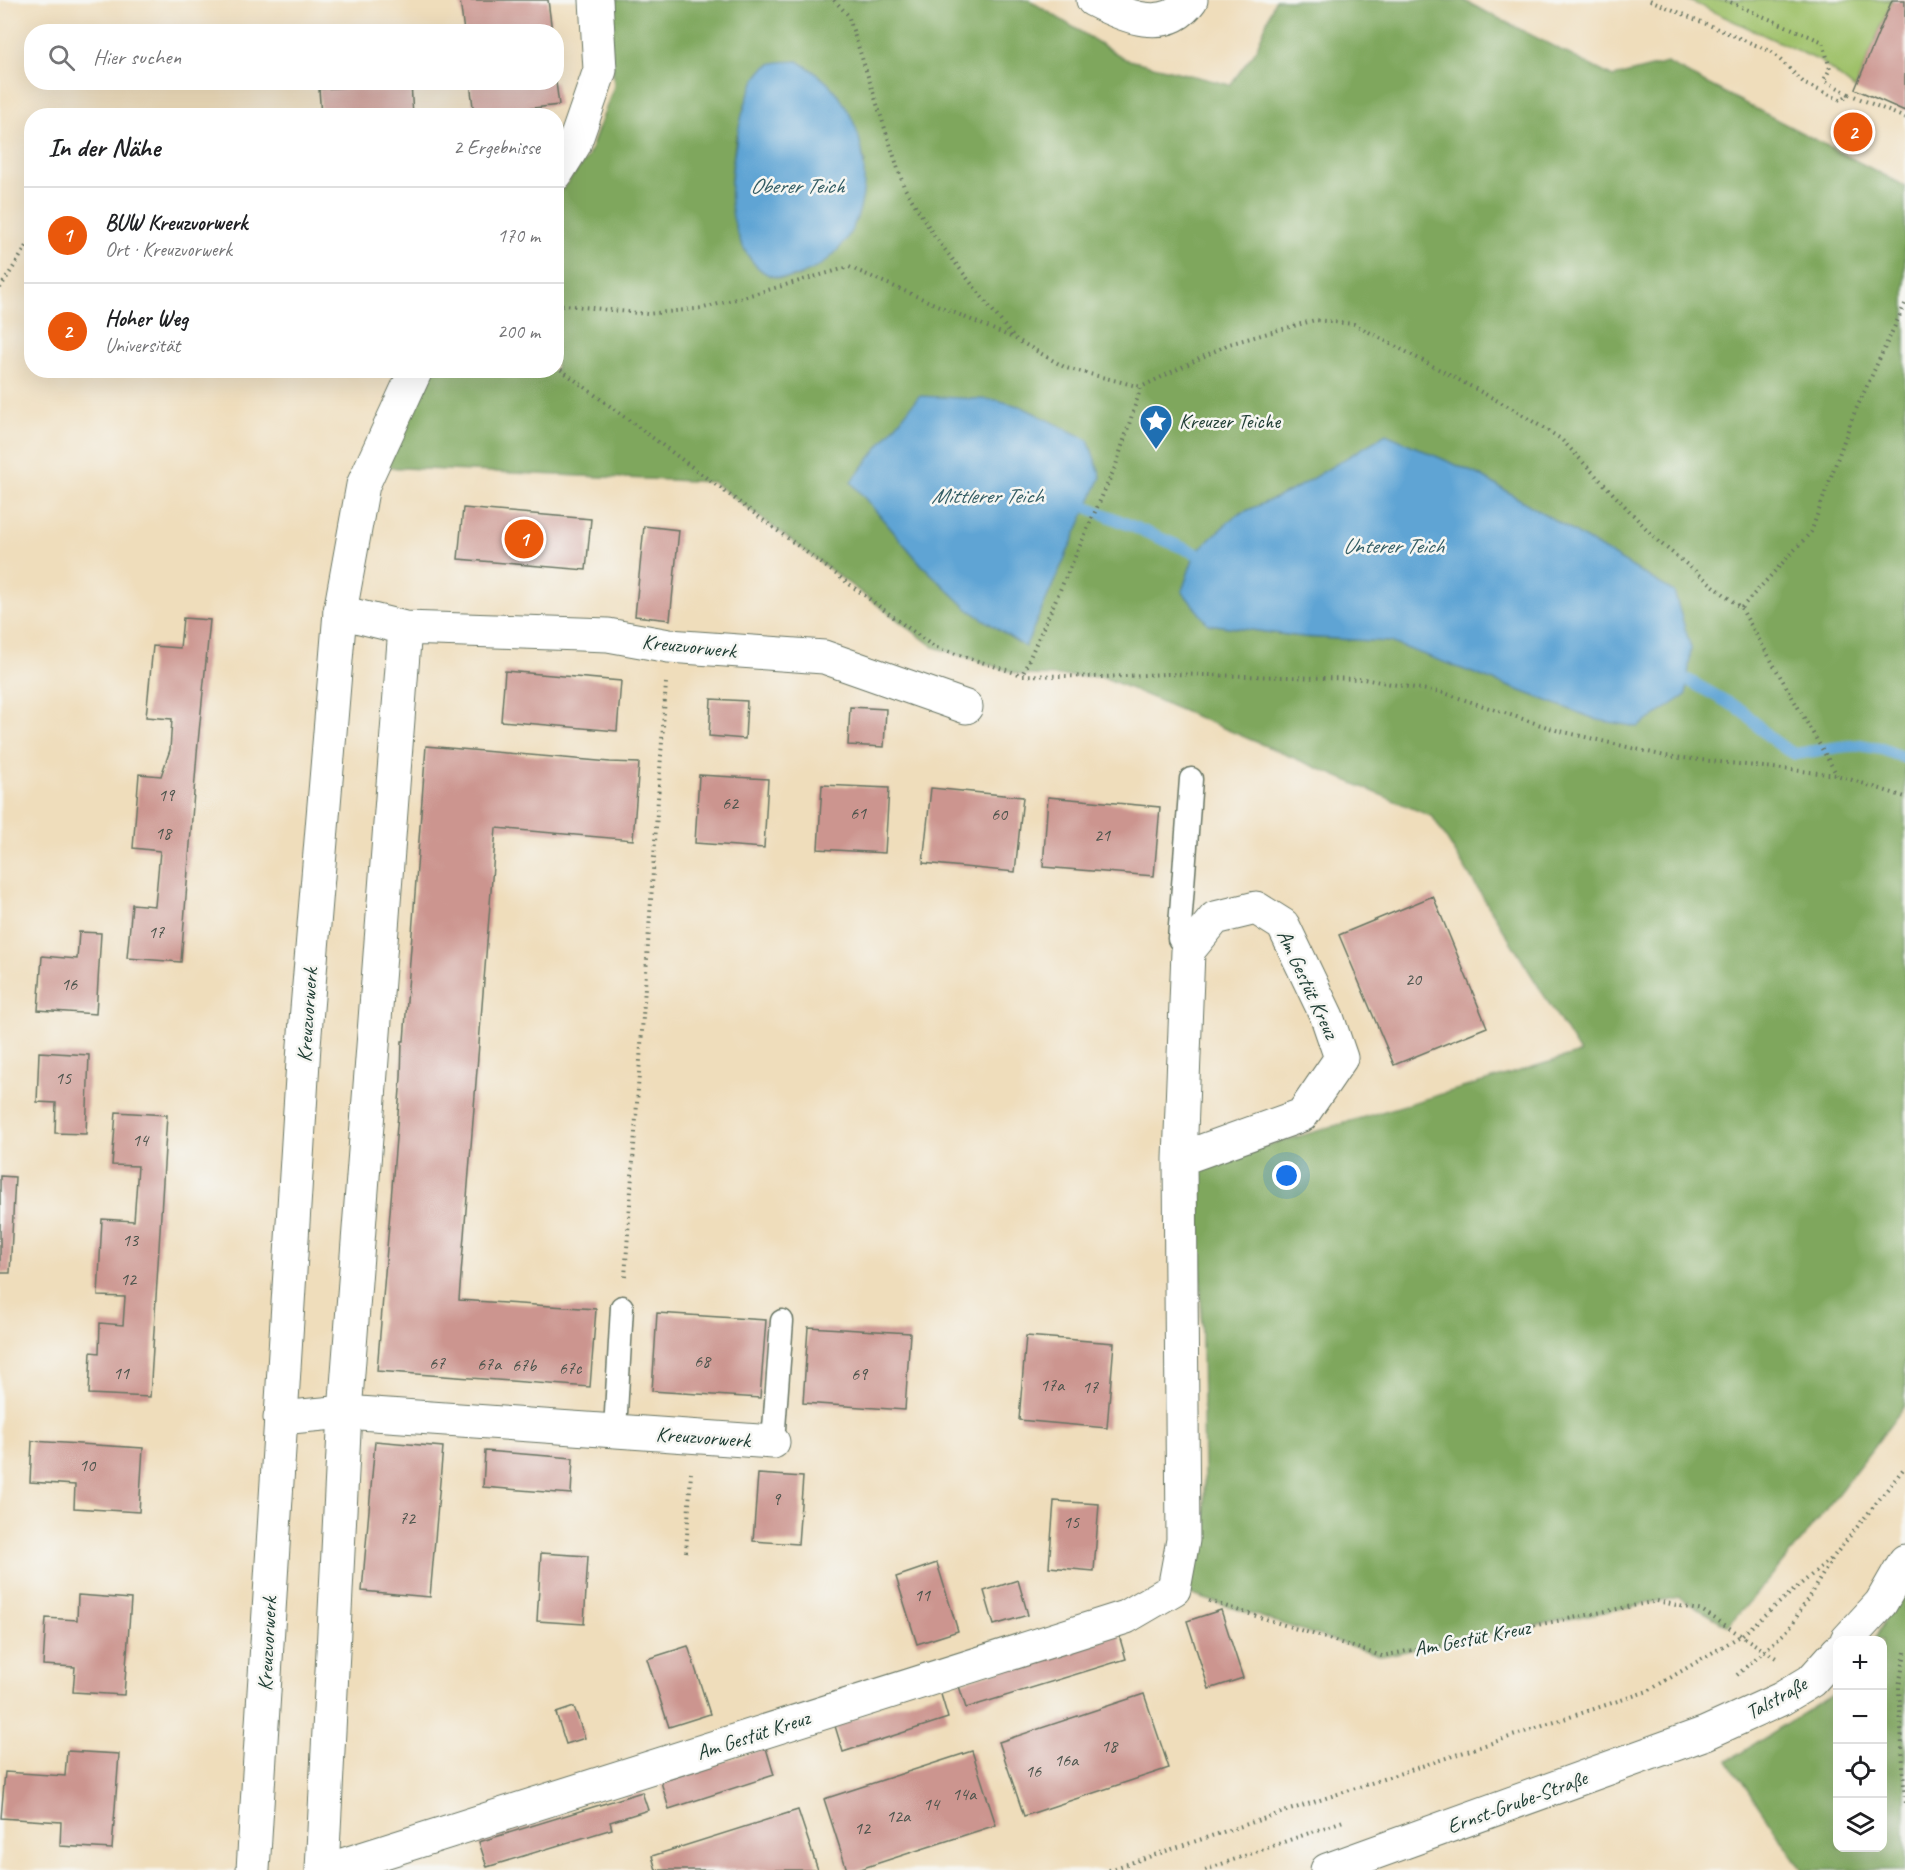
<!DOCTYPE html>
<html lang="de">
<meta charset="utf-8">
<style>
body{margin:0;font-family:Caveat,sans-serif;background:#f6f6f6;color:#202124}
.controls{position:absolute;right:18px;bottom:18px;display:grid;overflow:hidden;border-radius:12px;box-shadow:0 6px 24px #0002}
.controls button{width:54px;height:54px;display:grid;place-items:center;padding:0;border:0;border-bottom:2px solid #e0e0e0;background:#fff;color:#202124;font:30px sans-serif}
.you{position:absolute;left:1287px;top:1176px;width:21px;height:21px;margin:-15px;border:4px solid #fff;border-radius:50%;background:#1a73e8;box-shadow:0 0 0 9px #1a73e833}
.badge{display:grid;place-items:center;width:39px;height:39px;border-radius:50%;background:#ea580c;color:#fff;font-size:20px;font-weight:700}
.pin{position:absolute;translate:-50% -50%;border:3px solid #fff;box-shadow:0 2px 6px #0006}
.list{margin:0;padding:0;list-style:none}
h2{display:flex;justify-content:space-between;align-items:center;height:78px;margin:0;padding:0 24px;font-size:26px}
h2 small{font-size:20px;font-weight:400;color:#757577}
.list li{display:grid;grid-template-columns:39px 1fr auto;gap:18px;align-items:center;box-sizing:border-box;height:96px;padding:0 24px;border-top:2px solid #e0e0e0}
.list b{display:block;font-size:22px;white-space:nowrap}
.list p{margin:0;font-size:20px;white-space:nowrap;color:#757577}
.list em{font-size:20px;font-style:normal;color:#757577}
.icon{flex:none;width:33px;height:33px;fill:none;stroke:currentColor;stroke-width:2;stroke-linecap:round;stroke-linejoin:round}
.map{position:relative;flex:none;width:1905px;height:1870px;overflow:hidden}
.search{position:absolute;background:#fff;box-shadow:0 6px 24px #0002;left:24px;top:24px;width:540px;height:66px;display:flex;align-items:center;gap:15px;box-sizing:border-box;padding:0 21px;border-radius:24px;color:#757577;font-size:22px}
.panel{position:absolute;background:#fff;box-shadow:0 6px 24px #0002;left:24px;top:108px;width:540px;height:270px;border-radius:24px}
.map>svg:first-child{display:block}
.green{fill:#9fc169;stroke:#5f7f4e;stroke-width:1.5}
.forest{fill:#7fa75d;stroke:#4f7248;stroke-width:1.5;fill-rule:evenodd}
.water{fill:#5fa4d4;stroke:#3f7084;stroke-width:1.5}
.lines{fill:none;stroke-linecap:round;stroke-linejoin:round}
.stream{stroke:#5fa4d4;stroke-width:12}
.building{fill:#cc958f}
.service-casing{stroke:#687563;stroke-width:25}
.minor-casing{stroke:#687563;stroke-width:35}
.tertiary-casing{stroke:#687563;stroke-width:35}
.path{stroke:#687563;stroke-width:4;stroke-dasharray:1.5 4.5;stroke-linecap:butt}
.service{stroke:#fff;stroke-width:22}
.minor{stroke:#fff;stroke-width:33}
.tertiary{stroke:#fff;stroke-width:33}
.labels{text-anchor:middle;stroke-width:5;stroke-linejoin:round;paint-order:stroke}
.number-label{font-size:18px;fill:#4a534b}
.poi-label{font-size:21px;fill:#1f3d34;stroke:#f6f6f2;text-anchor:start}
.street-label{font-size:21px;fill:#1f3d34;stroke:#f6f6f2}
.water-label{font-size:22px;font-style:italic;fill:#325c64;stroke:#f6f6f2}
</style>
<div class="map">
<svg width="1905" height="1870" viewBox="0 0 1905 1870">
<rect width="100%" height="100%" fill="#f6f6f2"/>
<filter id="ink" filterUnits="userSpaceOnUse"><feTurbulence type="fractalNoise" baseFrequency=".0167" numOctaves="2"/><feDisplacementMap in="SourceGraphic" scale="12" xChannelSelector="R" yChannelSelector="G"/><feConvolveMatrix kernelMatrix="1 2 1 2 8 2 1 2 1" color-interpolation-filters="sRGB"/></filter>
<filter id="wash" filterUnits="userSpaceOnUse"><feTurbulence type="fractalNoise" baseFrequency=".008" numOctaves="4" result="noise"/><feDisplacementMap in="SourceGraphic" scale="24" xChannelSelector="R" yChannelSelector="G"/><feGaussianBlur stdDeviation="1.35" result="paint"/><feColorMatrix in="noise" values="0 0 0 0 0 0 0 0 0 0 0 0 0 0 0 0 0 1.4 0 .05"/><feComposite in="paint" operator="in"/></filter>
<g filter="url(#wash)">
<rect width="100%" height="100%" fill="#efddbb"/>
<path class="green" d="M1688 0H1892L1855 89 1820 61Z"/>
<path class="forest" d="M608 0H1029L1125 59 1230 85 1256 50 1275 0H1463L1613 77 1667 63 1905 186V1405C1849 1481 1791 1556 1728 1626L1679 1597 1382 1656 1174 1589 1205 1535 1199 1166 1580 1053 1433 817 1103 677 1022 675 934 647 713 482 380 467 429 371 556 370 557 196 588 157 614 86ZM849 114 858 137 865 163 813 268 798 277 779 278 761 270 746 252 731 203V177L736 135ZM894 429 1025 647 968 609 922 565 851 482ZM1481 476 1673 592 1438 659 1390 642 1302 637 1208 624 1235 516 1293 490Z
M1905 1584V1870H1802L1728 1761 1837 1692 1838 1848H1882V1640H1874Z"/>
<path class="water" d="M798 61C811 69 823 77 833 89 872 133 877 213 833 255 821 267 801 277 785 278 750 279 734 233 731 204 728 176 742 75 771 64 778 61 789 62 798 61Z
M919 396 997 400 1022 407 1088 440 1101 477 1025 647 968 609 922 565 851 482Z
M1386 434 1481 476 1674 592 1691 648 1686 695 1638 727 1598 720 1390 642 1302 637 1208 624 1182 591 1195 553 1235 516 1293 490Z"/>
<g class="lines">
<path class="stream" d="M1087 507 1195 553
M1688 680 1743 711 1769 737 1787 750 1796 754 1839 747 1860 745 1882 749 1905 758"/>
</g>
<g id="blocks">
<path class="building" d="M460 0H548L552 32H464Z
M1892 0H1905V111L1855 89Z
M470 82H556L559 105 474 115Z
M411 83 413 116H321L319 89Z
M463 508 591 519 586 570 458 559Z
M644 526 679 530 670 620 635 616Z
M183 618 210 620 197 753 181 962 127 958 132 904 155 906 160 851 133 848 139 774 161 776 170 750 172 719 146 717 153 646 180 648Z
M505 671 621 681 617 731 501 721Z
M711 699 747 701 745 739 709 736Z
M850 707 886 709 884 747 848 745Z
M426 746 610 762 639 763 633 840 496 828 476 1082 459 1300 596 1309 590 1387 377 1371 401 1077 402 1041H404Z
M699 775 768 779 764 848 695 843Z
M822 785 889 788 885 853 818 849Z
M931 788 1023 797 1015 872 923 863Z
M1048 797 1160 807 1154 876 1043 867Z
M1433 896 1487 1027 1394 1065 1339 935Z
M79 932 101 933 96 1014 38 1010 42 956 77 959Z
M39 1052 89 1055 86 1134 55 1133 56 1103 37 1102Z
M116 1112 167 1115 150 1397 89 1394 91 1352 99 1353 100 1323 123 1325 125 1297 98 1296 102 1219 134 1221 138 1166 112 1165Z
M0 1176 15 1177 10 1273H0Z
M657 1313 766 1320 760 1398 652 1391Z
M808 1327 910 1333 905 1410 803 1403Z
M1026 1336 1114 1343 1107 1428 1019 1420Z
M32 1441 143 1448 139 1512 74 1508 75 1485 30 1482Z
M375 1441 443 1447 430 1597 362 1591Z
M485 1451 573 1458 571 1494 483 1487Z
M758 1474 803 1477 798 1544 753 1541Z
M1054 1501 1099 1504 1094 1571 1049 1567Z
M541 1553 588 1556 584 1624 537 1621Z
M937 1563 958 1631 917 1644 896 1577Z
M1018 1580 1028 1615 994 1625 984 1591Z
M78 1595 131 1599 124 1695 73 1692 75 1667 43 1665 46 1618 77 1620Z
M1221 1610 1243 1678 1209 1689 1187 1621Z
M1119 1635 1126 1659 966 1708 958 1683Z
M688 1646 710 1714 669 1727 647 1659Z
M940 1691 948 1718 843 1752 835 1726Z
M1144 1694 1169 1768 1024 1816 999 1742Z
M574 1707 585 1738 566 1744 556 1713Z
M766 1748 774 1775 669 1809 661 1782Z
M67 1751 119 1754 112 1849 60 1846 61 1822 1 1818 5 1772 65 1776Z
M972 1751 996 1825 857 1870H847L824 1799Z
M642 1792 648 1810 610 1822 612 1829 487 1867 479 1842Z
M798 1810 818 1870H656L652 1856Z"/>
</g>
</g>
<g filter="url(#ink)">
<use href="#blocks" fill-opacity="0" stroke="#687563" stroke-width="1.5"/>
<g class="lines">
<defs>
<path id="service" d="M1188 951 1179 939 1191 779
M615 1430 622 1307
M773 1442 782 1321"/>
<path id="minor" d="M1093 0C1124 16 1166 35 1191 0
M340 612 405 628 608 635 669 646 824 657 966 707
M280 1418 345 1412 773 1442
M322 1870 345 1412 405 628
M327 1870 1126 1617 1174 1589 1183 1540 1180 1159 1188 951 1215 918 1256 908 1283 925 1327 1017 1341 1058 1302 1115 1180 1159"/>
<path id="tertiary" d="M556 174 574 145 600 70 596 0
M1847 1640 1881 1603 1905 1561
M253 1870 304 1045 340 612 363 485 416 370
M1327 1870 1706 1733 1781 1699 1811 1681 1838 1651"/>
</defs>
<use href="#service" class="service-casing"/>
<use href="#minor" class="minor-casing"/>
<use href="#tertiary" class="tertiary-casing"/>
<path class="path" d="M834 0 848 15 904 187 935 237 1014 338 1066 368 1141 387
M1650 0 1772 52 1805 84 1841 100 1849 94 1905 118
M1725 0 1823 42 1830 69 1824 80 1849 94
M0 288 27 246
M556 304 647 314 704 308 849 267 1013 338
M1905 304 1853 416 1811 532 1741 608 1659 542 1561 439 1513 409 1354 324 1315 320 1229 344 1141 387 1116 465 1022 675 1103 677 1167 674 1363 679 1444 693 1556 730 1665 756 1837 775 1905 797
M556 366 934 647 1022 675
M1741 608 1837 775
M625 1277 666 683
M686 1552 691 1473
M1209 1601 1382 1656 1657 1601 1703 1611 1776 1658
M1905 1652 1899 1687 1905 1806
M1737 1675 1789 1629 1834 1556 1905 1467
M1109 1870 1648 1691 1742 1635 1831 1558
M1205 1870 1346 1820"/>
<use href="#service" class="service"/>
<use href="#minor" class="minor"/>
<use href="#tertiary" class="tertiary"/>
</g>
</g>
<defs>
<symbol id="sight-pin" viewBox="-11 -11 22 30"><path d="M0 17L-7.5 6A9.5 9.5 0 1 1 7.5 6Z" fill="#1f6fb2" stroke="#f6f6f2"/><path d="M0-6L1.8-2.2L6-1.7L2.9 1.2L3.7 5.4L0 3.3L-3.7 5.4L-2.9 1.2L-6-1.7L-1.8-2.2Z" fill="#fff"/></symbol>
</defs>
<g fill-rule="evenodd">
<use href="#sight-pin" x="1137" y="402" width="38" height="52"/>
</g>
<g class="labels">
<g class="number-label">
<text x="166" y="801">19</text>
<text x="730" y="809">62</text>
<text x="858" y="819">61</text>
<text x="999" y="820">60</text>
<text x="163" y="839">18</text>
<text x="1102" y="841">21</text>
<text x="156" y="938">17</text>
<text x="1413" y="985">20</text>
<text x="69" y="990">16</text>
<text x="63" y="1084">15</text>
<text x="140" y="1146">14</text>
<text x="130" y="1246">13</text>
<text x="128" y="1285">12</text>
<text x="702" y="1367">68</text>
<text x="437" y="1369">67</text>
<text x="489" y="1370">67a</text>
<text x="524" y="1371">67b</text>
<text x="570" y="1374">67c</text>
<text x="121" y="1379">11</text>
<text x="859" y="1380">69</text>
<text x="1052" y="1391">17a</text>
<text x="1090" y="1393">17</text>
<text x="87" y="1471">10</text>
<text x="776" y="1505">9</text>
<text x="407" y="1524">72</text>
<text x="1071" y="1528">15</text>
<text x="922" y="1601">11</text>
<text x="1109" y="1752">18</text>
<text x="1066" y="1766">16a</text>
<text x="1033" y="1777">16</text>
<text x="964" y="1800">14a</text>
<text x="931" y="1810">14</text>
<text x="898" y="1822">12a</text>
<text x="862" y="1834">12</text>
</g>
<g class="poi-label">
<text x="1179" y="428">Kreuzer Teiche</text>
</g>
<g class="street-label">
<text transform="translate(689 646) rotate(6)" y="7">Kreuzvorwerk</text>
<text transform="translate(1308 984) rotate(65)" y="7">Am Gestüt Kreuz</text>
<text transform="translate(307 1015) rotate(-86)" y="7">Kreuzvorwerk</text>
<text transform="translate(703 1437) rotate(4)" y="7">Kreuzvorwerk</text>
<text transform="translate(1472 1638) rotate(-11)" y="7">Am Gestüt Kreuz</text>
<text transform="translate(267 1644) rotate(-87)" y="7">Kreuzvorwerk</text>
<text transform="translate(1776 1698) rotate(-29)" y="7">Talstraße</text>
<text transform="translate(753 1735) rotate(-18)" y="7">Am Gestüt Kreuz</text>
<text transform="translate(1517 1802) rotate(-20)" y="7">Ernst-Grube-Straße</text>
</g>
<g class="water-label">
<text x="797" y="193">Oberer Teich</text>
<text x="987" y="503">Mittlerer Teich</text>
<text x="1393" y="553">Unterer Teich</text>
</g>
</g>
</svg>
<div class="controls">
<button>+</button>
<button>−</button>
<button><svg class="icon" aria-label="locate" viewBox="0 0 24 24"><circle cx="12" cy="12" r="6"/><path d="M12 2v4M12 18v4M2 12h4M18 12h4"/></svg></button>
<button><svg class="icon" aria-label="layers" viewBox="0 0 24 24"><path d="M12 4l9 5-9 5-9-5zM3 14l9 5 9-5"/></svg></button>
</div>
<div class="you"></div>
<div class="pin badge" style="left:524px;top:539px">1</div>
<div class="pin badge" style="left:1853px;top:132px">2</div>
<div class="search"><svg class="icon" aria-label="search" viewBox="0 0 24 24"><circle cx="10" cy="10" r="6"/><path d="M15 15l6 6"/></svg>Hier suchen</div>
<section class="panel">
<h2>In der Nähe<small>2 Ergebnisse</small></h2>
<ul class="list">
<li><span class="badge">1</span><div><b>BUW Kreuzvorwerk</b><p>Ort · Kreuzvorwerk</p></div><em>170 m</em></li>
<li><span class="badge">2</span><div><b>Hoher Weg</b><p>Universität</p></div><em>200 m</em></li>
</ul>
</section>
</div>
